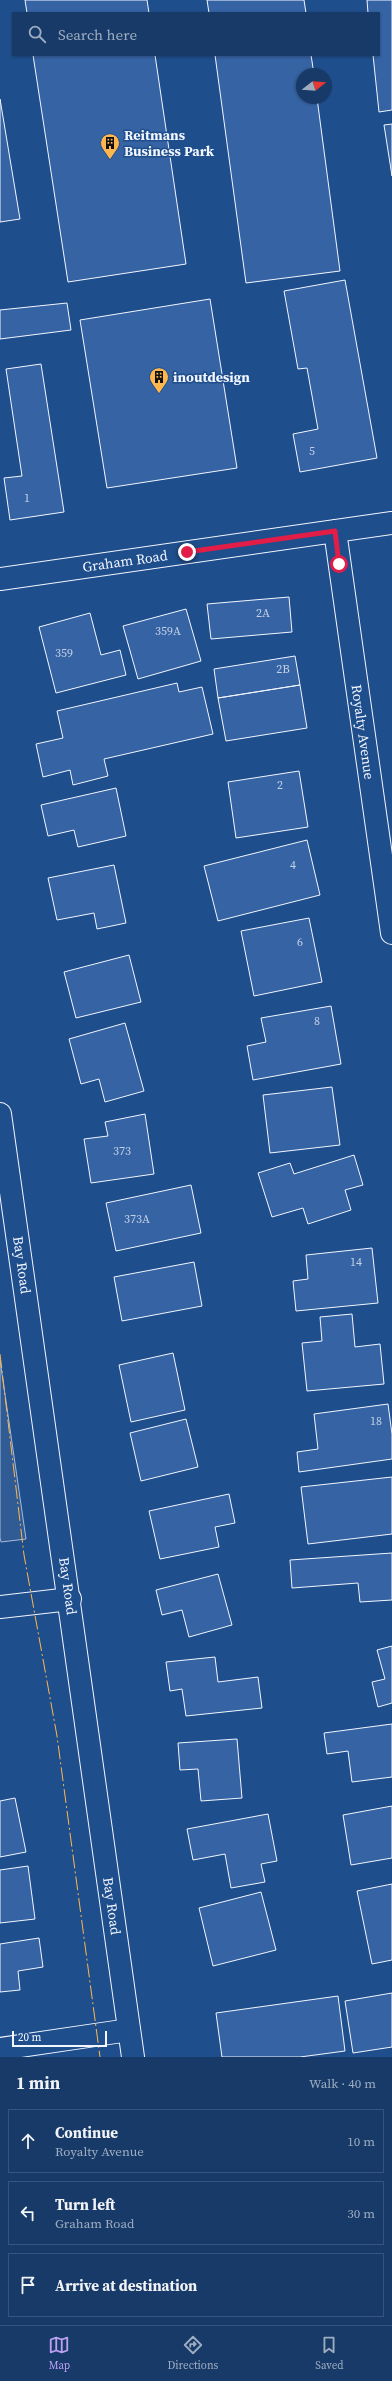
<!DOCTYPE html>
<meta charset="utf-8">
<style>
body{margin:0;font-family:"Source Serif 4",serif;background:#20416f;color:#f1f3f6}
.compass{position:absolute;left:296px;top:68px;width:36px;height:36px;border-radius:50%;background:#173a69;box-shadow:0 1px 3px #0004;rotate:73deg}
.scale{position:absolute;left:12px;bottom:10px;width:95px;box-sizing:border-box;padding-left:4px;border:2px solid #f2f6ff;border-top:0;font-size:11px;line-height:14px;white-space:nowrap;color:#f2f6ff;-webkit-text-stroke:3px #1f4e8c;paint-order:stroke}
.stop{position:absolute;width:12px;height:12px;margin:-9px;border:3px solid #e11d48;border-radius:50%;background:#fff}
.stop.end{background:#e11d48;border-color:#fff;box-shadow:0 1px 4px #0008}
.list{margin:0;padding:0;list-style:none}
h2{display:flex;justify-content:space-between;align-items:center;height:52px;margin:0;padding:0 16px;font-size:17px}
h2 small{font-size:13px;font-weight:400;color:#9eadc0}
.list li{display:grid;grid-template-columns:26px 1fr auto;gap:12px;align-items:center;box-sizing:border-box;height:64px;margin:0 8px 8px;padding:0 8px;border:1px solid #36547d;border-radius:0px}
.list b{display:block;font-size:15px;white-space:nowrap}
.list p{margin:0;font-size:13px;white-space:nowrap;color:#9eadc0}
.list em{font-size:13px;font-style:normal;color:#9eadc0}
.icon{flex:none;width:22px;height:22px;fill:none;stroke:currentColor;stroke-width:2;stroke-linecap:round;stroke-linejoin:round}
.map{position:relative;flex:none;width:392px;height:2057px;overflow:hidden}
.search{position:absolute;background:#173a69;box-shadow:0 1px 3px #0004;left:12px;right:12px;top:12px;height:44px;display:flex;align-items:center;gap:10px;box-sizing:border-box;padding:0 14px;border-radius:0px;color:#9eadc0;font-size:15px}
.sheet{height:268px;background:#173a69}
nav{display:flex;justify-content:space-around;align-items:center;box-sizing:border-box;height:56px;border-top:1px solid #36547d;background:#173a69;font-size:11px;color:#9eadc0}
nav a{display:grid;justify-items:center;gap:2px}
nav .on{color:#bca0f2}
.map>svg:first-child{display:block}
.parking{fill:#305b95;stroke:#a8bbd7}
.building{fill:#3563a3;stroke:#f2f6ff}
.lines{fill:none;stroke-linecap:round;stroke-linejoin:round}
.minor-casing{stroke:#f2f6ff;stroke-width:24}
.major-casing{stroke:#f2f6ff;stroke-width:24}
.minor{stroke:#1f4e8c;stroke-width:22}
.major{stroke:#1f4e8c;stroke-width:22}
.power{stroke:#ffb74d;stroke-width:1;stroke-dasharray:14 3 2 3;stroke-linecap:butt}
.route{stroke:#e11d48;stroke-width:5}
.labels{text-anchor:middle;stroke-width:3;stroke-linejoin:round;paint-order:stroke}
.number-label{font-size:12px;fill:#c3d1e8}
.poi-label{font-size:14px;font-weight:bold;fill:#f2f6ff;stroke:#1f4e8c;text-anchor:start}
.street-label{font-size:14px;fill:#f2f6ff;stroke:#1f4e8c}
</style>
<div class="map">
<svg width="392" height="2057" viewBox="0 0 392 2057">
<rect width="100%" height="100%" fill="#1f4e8c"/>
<path class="parking" d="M0 1360 26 1539 1 1542 0 1538Z"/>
<path class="building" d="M25 0H147L149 13H27Z
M207 0H304L306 13H209Z
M367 0H392V110L379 112 373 55H379V13H368Z
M33 55H155L186 264 68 282Z
M215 55H311L314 74H302V98H317L340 271 246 283Z
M0 99 20 219 0 222Z
M392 124V176L384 125Z
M345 280 377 458 300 472 293 434 318 429 307 368 298 369 284 291Z
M210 299 237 468 107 488 80 320Z
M67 303 71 330 0 339V310Z
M41 364 64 512 10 520 4 478 22 476 6 369Z
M289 597 292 632 211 639 207 604Z
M186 609 201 661 138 679 123 626Z
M90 613 101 655 120 650 126 675 56 693 39 627Z
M295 656 300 685 218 698 214 669Z
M177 683 179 692 202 687 213 734 104 759 108 776 73 785 70 770 43 777 36 744 63 738 57 711Z
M300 685 307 728 226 741 218 698Z
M299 771 308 827 236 838 228 782Z
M116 788 126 836 78 847 74 830 48 836 41 805Z
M307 840 320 895 218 921 204 866Z
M114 865 126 923 97 929 94 913 57 920 48 878Z
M309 918 322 982 254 996 241 931Z
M129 955 141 1002 76 1018 64 972Z
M331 1006 341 1064 253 1080 247 1046 266 1042 261 1018Z
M125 1023 144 1091 105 1102 99 1079 81 1084 69 1039Z
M332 1087 340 1145 270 1153 263 1095Z
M145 1114 154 1174 91 1183 84 1139 108 1136 105 1122Z
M354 1155 363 1185 345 1190 351 1210 308 1224 303 1208 272 1217 258 1173 290 1163 294 1174Z
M191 1185 201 1233 116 1251 106 1203Z
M372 1248 378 1303 296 1311 293 1281 308 1279 306 1255Z
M194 1262 202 1306 122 1321 114 1277Z
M352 1314 355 1347 380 1344 384 1384 307 1391 302 1343 322 1341 320 1317Z
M173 1353 185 1410 131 1422 119 1365Z
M388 1404 392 1434V1459L299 1472 297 1452 318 1449 314 1414Z
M186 1419 198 1467 141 1481 130 1433Z
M392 1477V1534L308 1544 301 1487Z
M229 1494 235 1523 215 1527 219 1547 160 1559 149 1511Z
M392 1553V1600L360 1602 358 1583 292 1588 290 1560Z
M218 1574 232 1625 189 1637 182 1610 162 1615 156 1590Z
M392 1646V1703L378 1707 372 1682 385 1679 377 1650Z
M215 1657 218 1682 258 1677 262 1708 186 1716 182 1689 170 1691 166 1662Z
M392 1724V1777L352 1782 348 1751 327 1754 324 1733Z
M237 1739 242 1798 201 1801 198 1769 180 1770 178 1743Z
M15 1798 26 1852 0 1857V1801Z
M392 1806V1858L351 1865 343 1815Z
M268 1814 277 1861 261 1864 265 1882 231 1888 225 1854 193 1860 187 1829Z
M28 1866 35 1919 0 1923V1870Z
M392 1884V1960L372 1964 357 1891Z
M261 1892 276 1950 213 1966 199 1908Z
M39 1938 43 1967 18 1971 20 1990 0 1992V1944Z
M392 1993V2047L353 2053 345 2001Z
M338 1996 345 2051 300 2057H222L216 2013Z"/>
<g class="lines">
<defs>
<path id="minor" d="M335 531 392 933
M0 579 392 523
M0 1607 70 1599
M0 2049 129 2030"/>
<path id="major" d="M0 1114 133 2057"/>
</defs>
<use href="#minor" class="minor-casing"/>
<use href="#major" class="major-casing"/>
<use href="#minor" class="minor"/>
<use href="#major" class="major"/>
<path class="power" d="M0 1354 24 1555 57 1736 100 2057"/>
</g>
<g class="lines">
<path class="route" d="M187 552 335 531 339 564"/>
</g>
<defs>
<symbol id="building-pin" viewBox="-11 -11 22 30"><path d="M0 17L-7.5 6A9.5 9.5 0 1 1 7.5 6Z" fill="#ffb74d" stroke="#1f4e8c"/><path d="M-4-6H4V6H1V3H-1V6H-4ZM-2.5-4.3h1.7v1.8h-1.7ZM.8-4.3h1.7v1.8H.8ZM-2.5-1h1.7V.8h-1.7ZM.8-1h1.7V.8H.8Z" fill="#111"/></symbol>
</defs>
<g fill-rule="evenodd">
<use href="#building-pin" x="99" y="132" width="22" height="30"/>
<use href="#building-pin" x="148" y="366" width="22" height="30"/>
</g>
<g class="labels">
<g class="number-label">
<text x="312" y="455">5</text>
<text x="27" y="502">1</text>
<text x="263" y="617">2A</text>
<text x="168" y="635">359A</text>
<text x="64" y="657">359</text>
<text x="283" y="673">2B</text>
<text x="280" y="789">2</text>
<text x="293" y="869">4</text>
<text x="300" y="946">6</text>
<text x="317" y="1025">8</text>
<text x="122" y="1155">373</text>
<text x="137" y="1223">373A</text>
<text x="356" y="1266">14</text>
<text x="376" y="1425">18</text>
</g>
<g class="poi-label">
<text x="124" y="140">Reitmans<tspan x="124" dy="16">Business Park</tspan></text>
<text x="173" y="382">inoutdesign</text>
</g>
<g class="street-label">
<text transform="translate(125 561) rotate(-8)" y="5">Graham Road</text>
<text transform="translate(363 732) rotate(82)" y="5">Royalty Avenue</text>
<text transform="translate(22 1265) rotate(82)" y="5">Bay Road</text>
<text transform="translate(68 1586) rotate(82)" y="5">Bay Road</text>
<text transform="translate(112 1906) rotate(82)" y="5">Bay Road</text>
</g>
</g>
</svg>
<svg class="compass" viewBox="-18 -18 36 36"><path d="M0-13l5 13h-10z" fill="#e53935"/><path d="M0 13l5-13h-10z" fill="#9eadc0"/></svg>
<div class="scale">20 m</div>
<div class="stop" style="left:339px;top:564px"></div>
<div class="stop end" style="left:187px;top:552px"></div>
<div class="search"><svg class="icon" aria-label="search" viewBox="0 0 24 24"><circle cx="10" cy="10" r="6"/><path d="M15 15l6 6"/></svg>Search here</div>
</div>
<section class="sheet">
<h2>1 min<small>Walk · 40 m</small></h2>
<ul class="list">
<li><svg class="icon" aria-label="ahead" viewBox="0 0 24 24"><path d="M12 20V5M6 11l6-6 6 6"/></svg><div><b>Continue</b><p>Royalty Avenue</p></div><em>10 m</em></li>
<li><svg class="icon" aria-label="left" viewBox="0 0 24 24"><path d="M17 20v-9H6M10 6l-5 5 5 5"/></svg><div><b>Turn left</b><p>Graham Road</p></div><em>30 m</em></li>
<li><svg class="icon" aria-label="arrive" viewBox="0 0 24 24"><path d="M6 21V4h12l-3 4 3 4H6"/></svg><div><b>Arrive at destination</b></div></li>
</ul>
</section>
<nav>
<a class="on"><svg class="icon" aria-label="map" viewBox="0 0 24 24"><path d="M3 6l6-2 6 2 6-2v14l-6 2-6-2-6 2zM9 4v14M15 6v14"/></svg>Map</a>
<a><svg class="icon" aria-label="directions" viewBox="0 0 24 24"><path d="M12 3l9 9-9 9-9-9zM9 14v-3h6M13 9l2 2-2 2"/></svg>Directions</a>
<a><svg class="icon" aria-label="saved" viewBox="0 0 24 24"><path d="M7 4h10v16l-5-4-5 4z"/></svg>Saved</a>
</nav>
